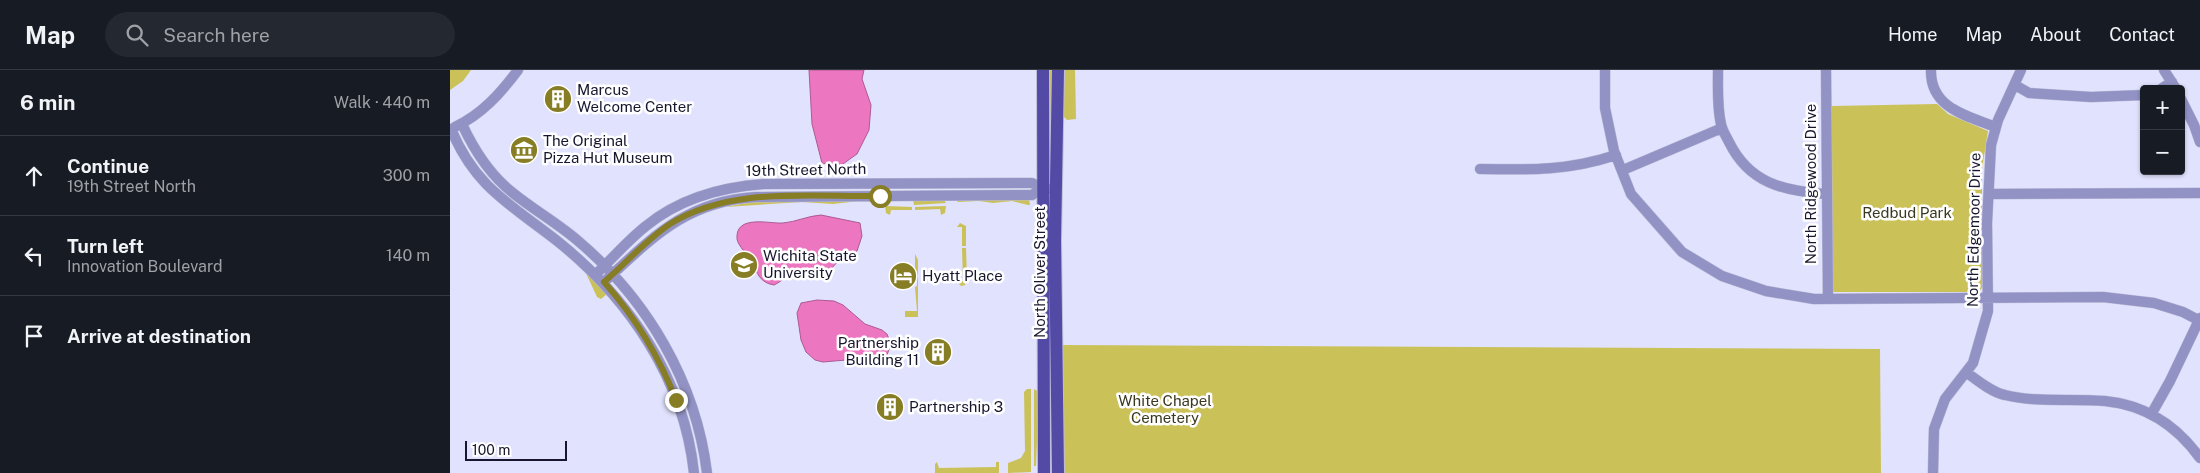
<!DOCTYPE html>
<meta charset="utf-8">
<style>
body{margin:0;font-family:"Public Sans",sans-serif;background:#242831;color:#f1f3f6}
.controls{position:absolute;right:15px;top:15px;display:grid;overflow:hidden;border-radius:5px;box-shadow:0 1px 4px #0004}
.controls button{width:45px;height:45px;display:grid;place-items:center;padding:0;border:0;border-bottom:1px solid #363941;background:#171b24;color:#f1f3f6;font:25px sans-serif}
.scale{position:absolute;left:15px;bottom:12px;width:102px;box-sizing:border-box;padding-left:5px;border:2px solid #17162e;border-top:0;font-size:14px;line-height:18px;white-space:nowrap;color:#17162e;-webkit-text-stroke:4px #fff;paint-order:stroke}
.stop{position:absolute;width:15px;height:15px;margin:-11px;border:4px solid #867d24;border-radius:50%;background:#fff}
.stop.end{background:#867d24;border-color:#fff;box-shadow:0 1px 5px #0008}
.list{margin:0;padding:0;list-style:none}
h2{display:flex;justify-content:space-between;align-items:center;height:65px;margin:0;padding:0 20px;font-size:21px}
h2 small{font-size:16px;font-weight:400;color:#9ea1a6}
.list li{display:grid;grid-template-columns:32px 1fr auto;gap:15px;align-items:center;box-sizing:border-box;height:80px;padding:0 20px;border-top:1px solid #363941}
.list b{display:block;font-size:19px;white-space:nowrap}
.list p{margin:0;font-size:16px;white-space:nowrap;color:#9ea1a6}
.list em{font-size:16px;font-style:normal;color:#9ea1a6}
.icon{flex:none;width:28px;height:28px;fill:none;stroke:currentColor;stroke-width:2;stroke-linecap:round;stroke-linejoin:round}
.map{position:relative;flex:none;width:1750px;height:403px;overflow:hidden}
header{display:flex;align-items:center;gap:30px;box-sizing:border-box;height:70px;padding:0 25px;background:#171b24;border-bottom:1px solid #363941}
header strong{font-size:24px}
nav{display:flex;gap:28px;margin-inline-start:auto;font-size:18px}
.search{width:350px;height:45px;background:#242831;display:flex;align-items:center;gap:12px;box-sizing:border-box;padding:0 18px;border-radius:28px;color:#9ea1a6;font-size:19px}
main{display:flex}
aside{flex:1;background:#171b24}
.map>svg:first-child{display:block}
.green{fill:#cbc159}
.water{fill:#ec77c0;stroke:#ac5a94}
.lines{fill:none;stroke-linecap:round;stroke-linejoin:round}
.minor-casing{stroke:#bdbdd8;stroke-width:11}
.major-casing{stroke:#bdbdd8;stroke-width:14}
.minor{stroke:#9292c5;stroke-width:10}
.major{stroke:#524aa5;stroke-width:12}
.route{stroke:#867d24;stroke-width:6}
.labels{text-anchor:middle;stroke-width:5;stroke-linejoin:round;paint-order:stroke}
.poi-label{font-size:15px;fill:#17162e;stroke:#fff;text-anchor:start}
.street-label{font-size:15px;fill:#17162e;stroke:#fff}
.park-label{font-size:15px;fill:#3b3820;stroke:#fff}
</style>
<header>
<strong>Map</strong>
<div class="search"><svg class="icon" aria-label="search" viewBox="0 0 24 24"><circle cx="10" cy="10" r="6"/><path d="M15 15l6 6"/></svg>Search here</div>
<nav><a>Home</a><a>Map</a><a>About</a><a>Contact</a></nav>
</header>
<main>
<aside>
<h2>6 min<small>Walk · 440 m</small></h2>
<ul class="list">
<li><svg class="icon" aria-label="ahead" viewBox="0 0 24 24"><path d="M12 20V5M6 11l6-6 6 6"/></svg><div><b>Continue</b><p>19th Street North</p></div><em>300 m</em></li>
<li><svg class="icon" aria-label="left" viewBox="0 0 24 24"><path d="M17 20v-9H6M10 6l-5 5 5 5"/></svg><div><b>Turn left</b><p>Innovation Boulevard</p></div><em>140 m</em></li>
<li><svg class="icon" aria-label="arrive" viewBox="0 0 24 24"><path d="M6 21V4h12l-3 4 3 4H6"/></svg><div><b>Arrive at destination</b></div></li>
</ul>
</aside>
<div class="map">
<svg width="1750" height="403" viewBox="0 0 1750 403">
<rect width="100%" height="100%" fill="#e1e2fd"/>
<path class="green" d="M0 0H21L13 11 0 20Z
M600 0H602L601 65 599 52Z
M615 0H625L626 49 617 50 612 45Z
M1487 34 1498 44 1538 61 1532 99V218L1529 221 1524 222H1384L1381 219 1382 36Z
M463 129 494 130 496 133 464 135Z
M579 129 580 135H578L562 131 543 133 529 131 507 132 508 130Z
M311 130 426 131V132L409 131 383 134 352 132 275 137Z
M435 136 462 137V140H441L440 145 436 143Z
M496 136 495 143 491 145 490 139 465 140V137Z
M510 153 516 156V176H512V157H507Z
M512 178H516L517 211 515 215 511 216 507 212 513 211Z
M465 184 468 190V247H455V241H467L465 217 467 216V201H465Z
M135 201 157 224 151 229 147 227Z
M612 275 1430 279 1431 403H613Z
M598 276H603V397H598Z
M577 319H581V402L558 403V393L571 388 575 381 574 322Z
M584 319 589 322 586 396H584Z
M487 392 489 398 546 397V392H549V403H485V394Z"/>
<path class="water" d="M359 0H414L412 9 421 35 419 60 407 84 390 96 372 93 362 54Z
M371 145 410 153 412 166 407 181C403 184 400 184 396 185 385 190 384 202 371 203 363 203 356 198 347 200 338 203 333 211 324 215 310 213 307 203 302 192 298 185 288 176 287 169 285 144 320 154 333 153 346 152 357 146 371 145Z
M367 230 384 231 393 235 415 254 432 260 437 264 441 274 437 285 423 293 396 290 373 292 365 290 356 282 351 270 347 243 351 233Z"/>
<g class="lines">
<defs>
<path id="minor" d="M1155 0V38L1164 81 1181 124 1232 182 1272 206 1316 221 1364 229 1653 227 1704 233 1733 242 1750 251
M1268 0C1268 18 1267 37 1271 54 1272 60 1276 66 1279 72 1299 113 1333 121 1376 124
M1376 0 1378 229
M1481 0C1480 38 1517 46 1546 57
M1714 0 1726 19
M1565 15 1579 23 1641 27 1694 25
M1711 19 1722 12
M1731 29 1744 55 1750 72
M12 54C24 80 40 105 63 123 84 140 107 153 127 170 197 229 246 312 257 403
M5 57C32 44 50 24 68 0
M1 59C25 117 60 134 106 170 179 228 234 309 244 403
M1030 99C1080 100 1118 101 1166 85
M1173 100 1272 58
M1539 124 1750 123
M146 204C163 188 178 170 196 156 229 129 271 117 314 114L582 113 593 118 600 119
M154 212C202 168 236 131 306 127L582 125 593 118
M1516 302C1527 310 1541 322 1555 325 1588 333 1621 328 1655 331 1695 335 1727 356 1750 388
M1702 343 1720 311 1750 248
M1483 403 1484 359 1495 329 1523 293 1538 241 1537 153 1541 75 1548 50 1571 0"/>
<path id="major" d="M593 0 594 403
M608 403 605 170 608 0"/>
</defs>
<use href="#minor" class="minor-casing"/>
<use href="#major" class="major-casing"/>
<use href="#minor" class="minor"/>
<use href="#major" class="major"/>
</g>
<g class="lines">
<path class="route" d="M226 330C209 286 185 247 154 212 176 193 196 170 220 154 280 116 362 127 430 126"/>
</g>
<defs>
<symbol id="building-disc" viewBox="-11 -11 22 22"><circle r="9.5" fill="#867d24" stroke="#fff"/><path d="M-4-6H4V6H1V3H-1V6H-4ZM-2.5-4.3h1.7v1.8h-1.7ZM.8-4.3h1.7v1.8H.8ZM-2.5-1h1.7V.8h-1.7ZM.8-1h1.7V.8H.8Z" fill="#fff"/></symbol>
<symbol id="museum-disc" viewBox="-11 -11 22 22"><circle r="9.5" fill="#867d24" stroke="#fff"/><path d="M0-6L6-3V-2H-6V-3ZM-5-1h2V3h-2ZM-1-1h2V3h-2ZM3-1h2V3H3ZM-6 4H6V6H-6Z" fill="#fff"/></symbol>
<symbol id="university-disc" viewBox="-11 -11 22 22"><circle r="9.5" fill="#867d24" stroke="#fff"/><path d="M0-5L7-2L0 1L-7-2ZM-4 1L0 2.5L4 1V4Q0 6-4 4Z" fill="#fff"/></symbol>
<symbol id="hotel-disc" viewBox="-11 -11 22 22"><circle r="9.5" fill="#867d24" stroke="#fff"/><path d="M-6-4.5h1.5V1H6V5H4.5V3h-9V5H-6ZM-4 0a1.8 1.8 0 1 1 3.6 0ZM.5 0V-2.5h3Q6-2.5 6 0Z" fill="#fff"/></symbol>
</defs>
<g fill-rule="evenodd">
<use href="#building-disc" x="92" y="13" width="32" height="32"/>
<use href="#museum-disc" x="58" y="64" width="32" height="32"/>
<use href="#university-disc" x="278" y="179" width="32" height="32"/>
<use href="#hotel-disc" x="437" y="190" width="32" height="32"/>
<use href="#building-disc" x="472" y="266" width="32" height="32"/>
<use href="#building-disc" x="424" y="321" width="32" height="32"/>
</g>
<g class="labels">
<g class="poi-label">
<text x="127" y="25">Marcus<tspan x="127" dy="17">Welcome Center</tspan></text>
<text x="93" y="76">The Original<tspan x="93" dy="17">Pizza Hut Museum</tspan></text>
<text x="313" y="191">Wichita State<tspan x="313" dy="17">University</tspan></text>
<text x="472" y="211">Hyatt Place</text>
<text x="469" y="278" text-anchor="end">Partnership<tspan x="469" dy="17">Building 11</tspan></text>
<text x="459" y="342">Partnership 3</text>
</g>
<g class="street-label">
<text transform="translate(356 100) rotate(-1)" y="5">19th Street North</text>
<text transform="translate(1361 114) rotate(-90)" y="5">North Ridgewood Drive</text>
<text transform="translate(1524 160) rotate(-89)" y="5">North Edgemoor Drive</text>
<text transform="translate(590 202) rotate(-90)" y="5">North Oliver Street</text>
</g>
<g class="park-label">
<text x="1457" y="148">Redbud Park</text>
<text x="715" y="336">White Chapel<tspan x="715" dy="17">Cemetery</tspan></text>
</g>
</g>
</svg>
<div class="controls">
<button>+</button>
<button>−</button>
</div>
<div class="scale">100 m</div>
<div class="stop" style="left:430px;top:126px"></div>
<div class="stop end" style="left:226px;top:330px"></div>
</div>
</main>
